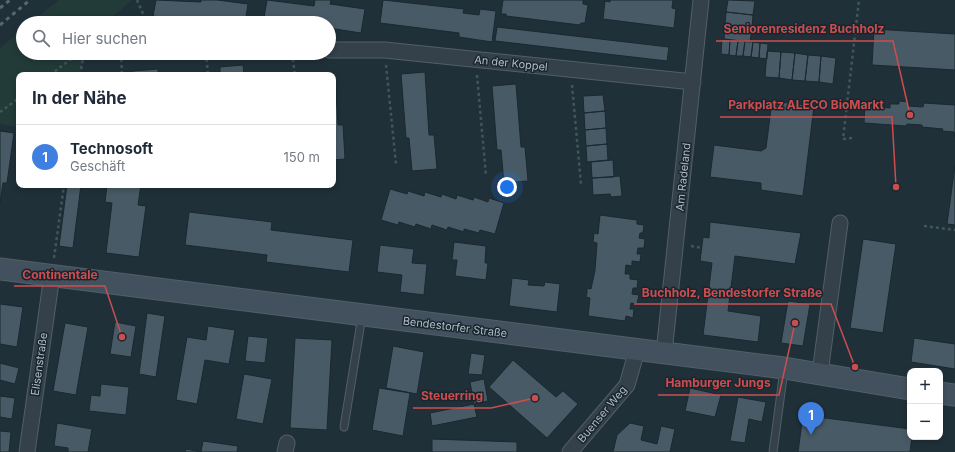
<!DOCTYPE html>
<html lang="de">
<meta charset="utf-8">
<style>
body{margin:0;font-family:Inter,sans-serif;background:#f2f2f3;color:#1f2937}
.controls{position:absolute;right:12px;bottom:12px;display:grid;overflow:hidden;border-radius:8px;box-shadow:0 2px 6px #0003}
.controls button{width:36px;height:36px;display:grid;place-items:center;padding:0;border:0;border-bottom:1px solid #e0e1e3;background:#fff;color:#1f2937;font:20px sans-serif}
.you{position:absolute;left:507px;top:187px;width:14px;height:14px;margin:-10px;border:3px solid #fff;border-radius:50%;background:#1a73e8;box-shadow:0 0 0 6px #1a73e833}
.badge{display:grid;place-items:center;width:26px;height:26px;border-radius:50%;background:#7c3aed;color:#fff;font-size:13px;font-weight:700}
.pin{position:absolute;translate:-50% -33px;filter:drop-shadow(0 1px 2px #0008)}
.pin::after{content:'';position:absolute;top:21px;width:14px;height:12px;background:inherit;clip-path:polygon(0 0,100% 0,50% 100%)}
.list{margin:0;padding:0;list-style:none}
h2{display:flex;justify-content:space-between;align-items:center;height:52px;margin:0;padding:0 16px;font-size:17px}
h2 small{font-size:13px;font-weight:400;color:#747a83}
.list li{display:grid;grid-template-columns:26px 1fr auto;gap:12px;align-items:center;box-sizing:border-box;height:64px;padding:0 16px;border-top:1px solid #e0e1e3}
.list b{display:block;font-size:15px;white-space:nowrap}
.list p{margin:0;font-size:13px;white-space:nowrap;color:#747a83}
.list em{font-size:13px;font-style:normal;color:#747a83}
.icon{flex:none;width:22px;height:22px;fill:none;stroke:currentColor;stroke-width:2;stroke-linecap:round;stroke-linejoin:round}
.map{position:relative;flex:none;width:955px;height:452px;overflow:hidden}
.search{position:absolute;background:#fff;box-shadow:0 2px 6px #0003;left:16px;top:16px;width:320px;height:44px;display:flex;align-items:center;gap:10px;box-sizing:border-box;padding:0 14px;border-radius:22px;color:#747a83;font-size:15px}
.panel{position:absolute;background:#fff;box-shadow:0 2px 6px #0003;left:16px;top:72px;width:320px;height:116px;border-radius:8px}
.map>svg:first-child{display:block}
.green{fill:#223b38}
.building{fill:#485a65;stroke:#1b2830}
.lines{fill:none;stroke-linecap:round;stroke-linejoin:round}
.lane-casing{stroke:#525f67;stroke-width:9}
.street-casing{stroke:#525f67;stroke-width:17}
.secondary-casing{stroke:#525f67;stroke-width:23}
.path{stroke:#405755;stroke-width:2.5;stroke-dasharray:3 3;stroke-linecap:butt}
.lane{stroke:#34414a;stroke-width:7}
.street{stroke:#34414a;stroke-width:15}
.secondary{stroke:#42515d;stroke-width:21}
.rail{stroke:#566771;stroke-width:3;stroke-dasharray:4 4;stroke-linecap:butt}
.labels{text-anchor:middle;stroke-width:3;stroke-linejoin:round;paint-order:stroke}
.street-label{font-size:11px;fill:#afbcc6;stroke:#1a262e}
.leader{fill:none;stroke:#cc4d50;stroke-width:1.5}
.callout-dot{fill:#cc4d50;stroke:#1a262e;stroke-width:1.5}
.callout-label{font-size:12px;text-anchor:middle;font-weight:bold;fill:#cc4d50;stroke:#1a262e;stroke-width:3;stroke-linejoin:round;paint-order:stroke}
</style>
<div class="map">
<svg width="955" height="452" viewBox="0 0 955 452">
<rect width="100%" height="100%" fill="#203039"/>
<path class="green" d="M59 0H132L105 23H30Z
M23 29V53H84L80 75H19V127L0 124V48Z"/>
<path class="building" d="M156 0 201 2V0H217L248 4 245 23H164L165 18 153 16Z
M267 0 314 6 315 0H331L330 4 365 9 361 33 329 28V23H263Z
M383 0 464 9 463 13 479 15 480 9 496 11 492 42 459 37V33L380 23Z
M503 0H583V4L588 5 585 23H581L580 25 506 16V14H501Z
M610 0H673L672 8 676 9 674 28 603 19 605 1 610 2Z
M728 0 755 1 753 15 726 12Z
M726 12 753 15 752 28 725 25Z
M725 25 752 28 750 42 724 39Z
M497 27 669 47 667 61 495 41Z
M874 29 955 34V70L872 65Z
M722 39 730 40 729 55 721 54Z
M730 40 738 41 736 56 729 55Z
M738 41H745L743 56H736Z
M745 41 753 42 751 57 743 56Z
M753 42 760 43 759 58 751 57Z
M760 43 768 44 767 59 759 58Z
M767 51 781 52 779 78 765 77Z
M781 52 795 53 792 80 779 78Z
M795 53 808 55 805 81 792 80Z
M808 55 821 56 819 82 805 81Z
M821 56 836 58 833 84 819 82Z
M243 65 244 75H220V67Z
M158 69V75H133V71Z
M425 72 429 135H434L437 169 412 171 409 138H406L401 74Z
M333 77H335L338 125H343L345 159 333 160Z
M516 84 521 147H525L528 181 504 183 501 150H497L492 86Z
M603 95 605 111 584 113 583 96Z
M772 101 814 106 803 196 761 190V183L710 177 714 145 761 151 766 148Z
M899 101 909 102 908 106 923 107 924 103 955 105V138L954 132 942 131 943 129 922 127V125L907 124 906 126 864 123 865 106 890 108V104H899Z
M605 111 606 128 585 130 584 113Z
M606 128 607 144 586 146 585 130Z
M0 131 14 133 7 183H3L0 203Z
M607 144 608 160 587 162 586 146Z
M613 160 614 177 592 178 591 162Z
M955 165V225L947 224Z
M620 176 622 196 611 197 610 194 593 195 592 178Z
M67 185H81L73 248 59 246Z
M107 185H141L138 205 146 206 139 257 106 253 112 203 105 202Z
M390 189 407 194 408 191 424 196 425 192 441 197 442 194 456 199 457 195 473 200 474 197 488 202 489 198 504 203 495 234 480 230 479 233 464 229V232L448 227 447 230 432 225 431 229 416 224 415 227 399 222 398 225 381 220Z
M189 212 272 222 271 230 353 240 349 272 266 262 267 255 185 245Z
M600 215 637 220V224L644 225 643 233H640L639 238 645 239 644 248H638L637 254H641L640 262 632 261V266L626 265 625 274H630V279L638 280 637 288H633L632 294 639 295 637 304 631 303 630 309H634L633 318 626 316 625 321 588 316 590 298 586 297 587 293V288L591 289 595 270 597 243 593 242 594 233 598 234Z
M710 222 801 233 795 264 735 256 728 311 761 316 758 342 703 335 712 263 700 261 703 237 709 238Z
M863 239 896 244 883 333 850 328Z
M454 242 486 246 485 263H488L486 280 455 276 457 260H452Z
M380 245 414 249 412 263 427 264 424 295 400 292 402 275 377 272Z
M512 278 529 280 528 285 544 286 545 282 560 284 557 312 509 306Z
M788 301 810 304 803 346 781 343Z
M0 304 23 307 17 347 0 344Z
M147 313 165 316 156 377 139 374Z
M115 322 136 326 131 357 110 354Z
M65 323 88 327 76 395 53 391Z
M208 326 235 330 229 364 205 360 197 404 176 400 187 337 206 340Z
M248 336 268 338 265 363 245 361Z
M295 338 332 340 327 430 290 428Z
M914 338 955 344V369L911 362Z
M393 346 424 352 417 394 386 388Z
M471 353 485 355 482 375 468 374Z
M513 360 556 397 563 391 578 404 547 438 489 387Z
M0 363 19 368 15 384 0 380Z
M244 374 272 379 263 424 236 419Z
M484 379 488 401 474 404 470 382Z
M101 384 129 387 126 415 89 411 91 395 100 396Z
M379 388 410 393 403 436 372 430Z
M690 388 721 395 715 417 685 411Z
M0 396 15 398 12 419 0 417Z
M738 397 766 402 762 422 749 419 745 443 730 441Z
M474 404 477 417 432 426 430 413Z
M803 415 910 429V437H912L910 452H798Z
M57 423 92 429 88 452H68V448L54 446Z
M630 423 644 426 641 440 657 444 661 426 675 429 670 452H613L617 435Z
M0 431 11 432 9 452H0Z
M432 439 517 442V452H432Z
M203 441 238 446 237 452H185L186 449 201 452Z"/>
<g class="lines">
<defs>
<path id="lane" d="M344 427 362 316
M773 452 784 370"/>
<path id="street" d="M329 50H385L693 82
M664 353 701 0
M820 373 840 223
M27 452 52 275
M285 452 287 443
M570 452 627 385 637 350"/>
<path id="secondary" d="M0 269 784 368 910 389
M940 393 955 395"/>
</defs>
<use href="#lane" class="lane-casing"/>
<use href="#street" class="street-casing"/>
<use href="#secondary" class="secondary-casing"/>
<path class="path" d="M137 0 147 23
M121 53 122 75
M206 53 208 75
M292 53 295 75
M386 65 396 164
M50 75 79 53
M80 75 84 53
M477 75 486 176
M572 85 581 184
M0 112 19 98
M852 138 843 139 859 0
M924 226 955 230
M691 246 702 248
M54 258 64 185"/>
<use href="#lane" class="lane"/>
<use href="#street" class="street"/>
<use href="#secondary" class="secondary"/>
<path class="rail" d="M0 8 10 0
M0 25 30 0"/>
</g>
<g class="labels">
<g class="street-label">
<text transform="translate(511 63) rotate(6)" y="4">An der Koppel</text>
<text transform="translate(683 177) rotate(-84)" y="4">Am Radeland</text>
<text transform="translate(455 327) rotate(7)" y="4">Bendestorfer Straße</text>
<text transform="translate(39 364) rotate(-82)" y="4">Elisenstraße</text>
<text transform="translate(602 414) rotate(-50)" y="4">Buenser Weg</text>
</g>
</g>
<path class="leader" d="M910 115L893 41H716M896 187L892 117H720M122 337L105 286H14M855 367L831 304H634M795 323L779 395H658M535 398L491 408H413"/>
<g class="callout-dot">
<circle cx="910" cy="115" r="4"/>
<circle cx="896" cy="187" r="4"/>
<circle cx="122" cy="337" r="4"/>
<circle cx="855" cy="367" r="4"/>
<circle cx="795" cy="323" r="4"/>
<circle cx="535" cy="398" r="4"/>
</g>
<g class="callout-label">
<text x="804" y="33">Seniorenresidenz Buchholz</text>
<text x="806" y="109">Parkplatz ALECO BioMarkt</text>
<text x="60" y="279">Continentale</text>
<text x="732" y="297">Buchholz, Bendestorfer Straße</text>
<text x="718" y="387">Hamburger Jungs</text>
<text x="452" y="400">Steuerring</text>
</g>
</svg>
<div class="controls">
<button>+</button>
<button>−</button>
</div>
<div class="you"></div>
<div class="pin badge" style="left:811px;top:435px;background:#3f7fe0">1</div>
<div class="search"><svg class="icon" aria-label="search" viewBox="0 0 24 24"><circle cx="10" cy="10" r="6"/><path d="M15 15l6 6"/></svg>Hier suchen</div>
<section class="panel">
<h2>In der Nähe<small></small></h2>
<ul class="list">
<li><span class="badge" style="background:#3f7fe0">1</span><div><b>Technosoft</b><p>Geschäft</p></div><em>150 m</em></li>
</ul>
</section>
</div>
